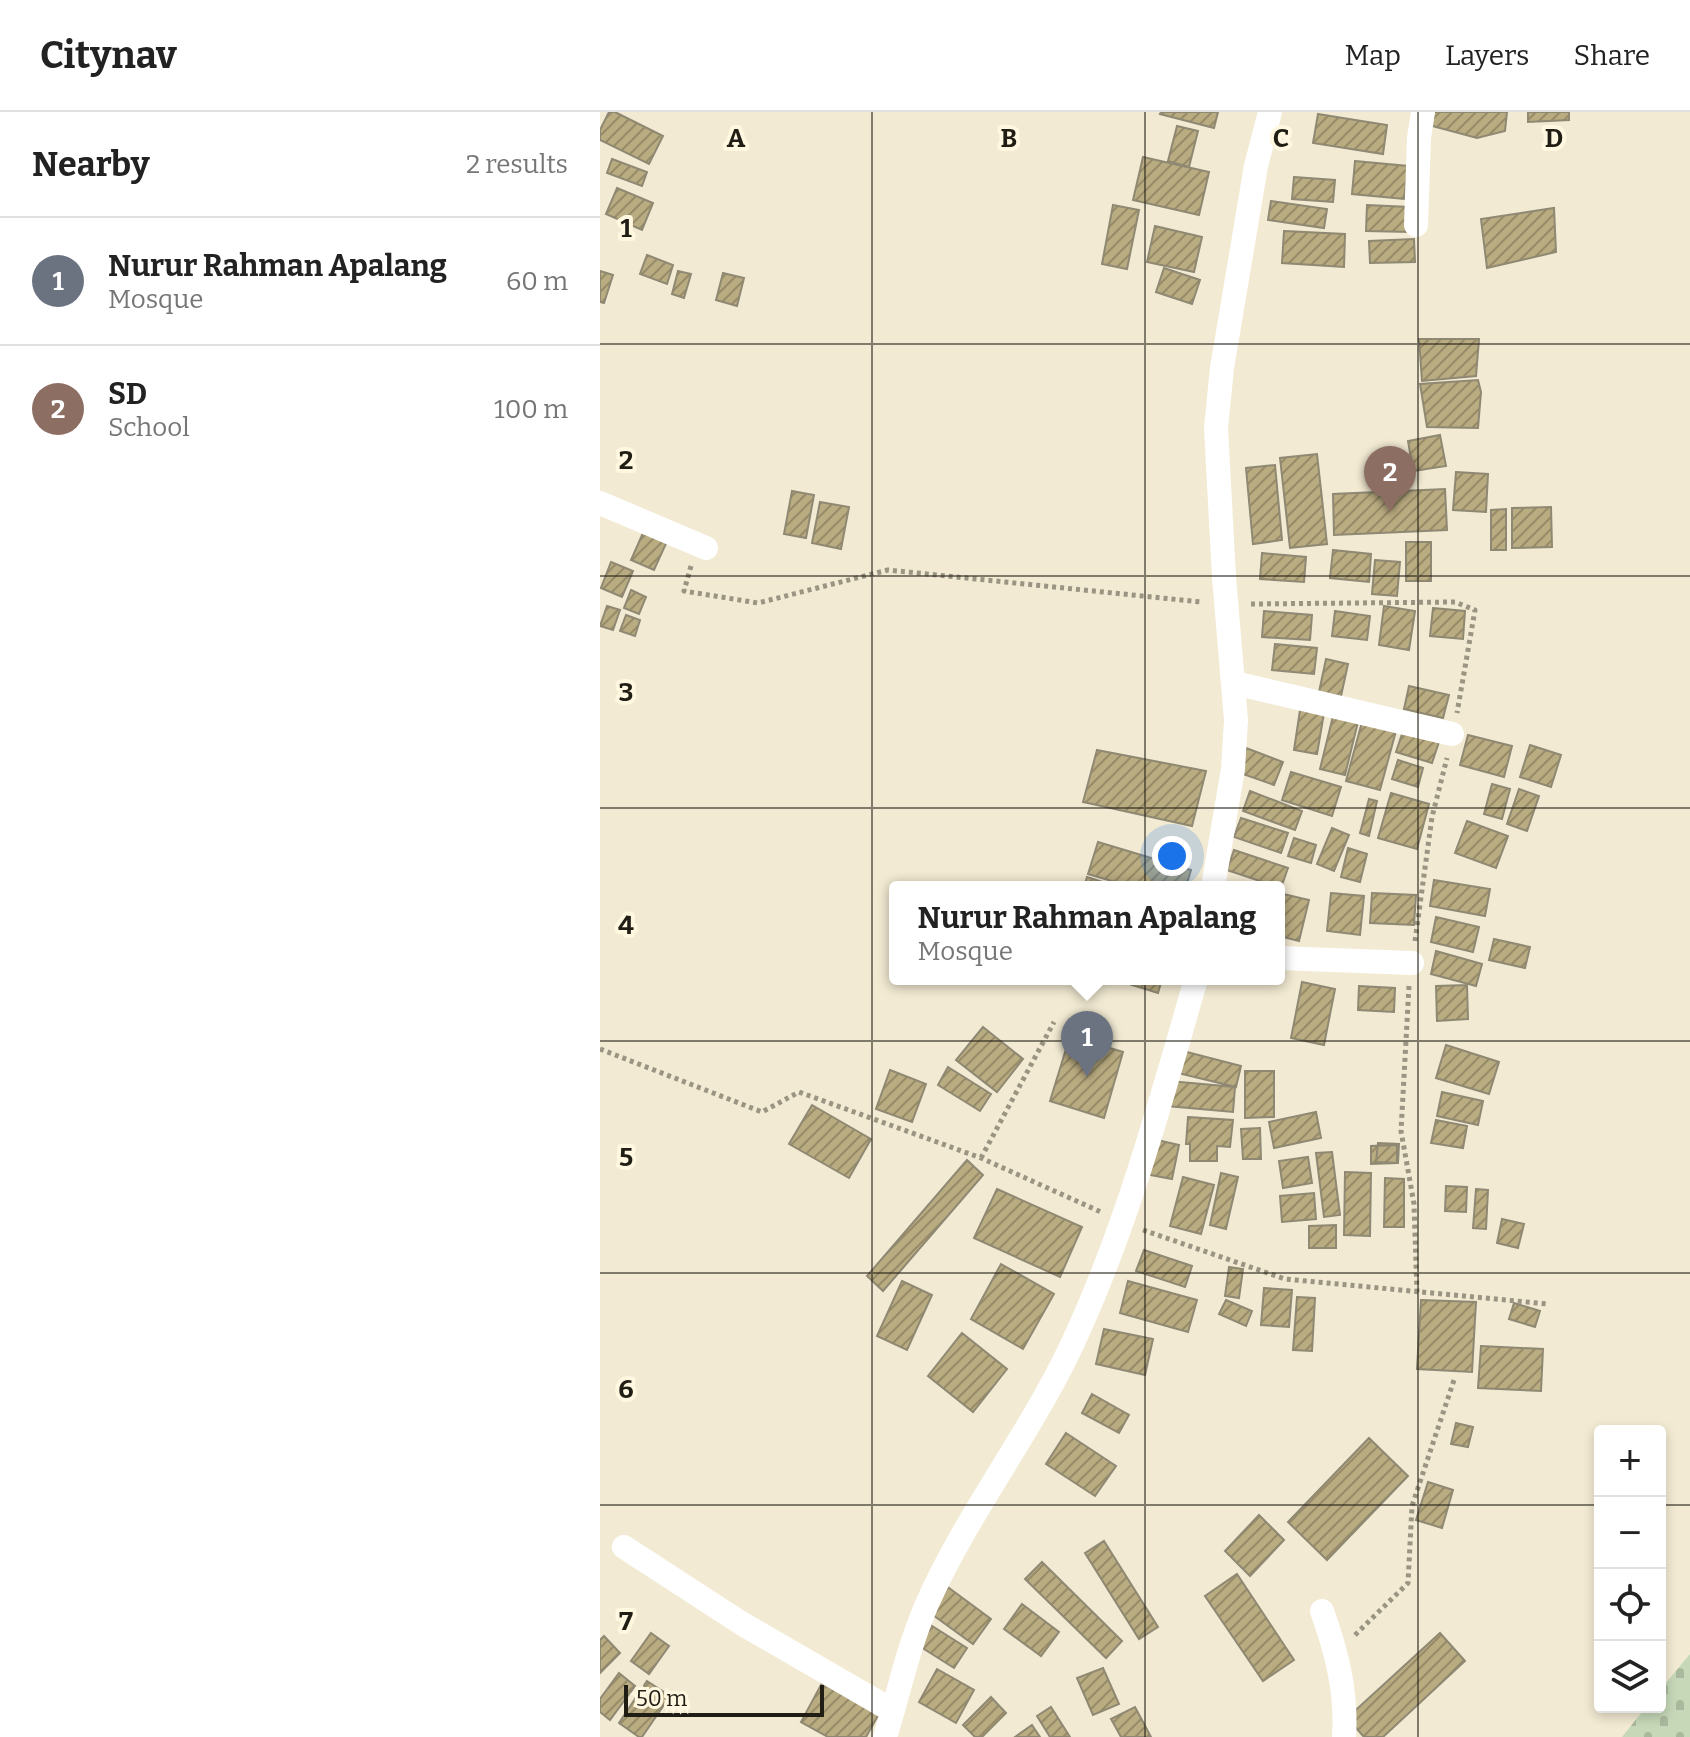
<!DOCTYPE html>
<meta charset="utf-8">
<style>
body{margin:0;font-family:Bitter,serif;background:#f6f6f6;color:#222}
.controls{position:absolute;right:24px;bottom:24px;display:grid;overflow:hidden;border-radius:8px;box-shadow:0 4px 12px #0003}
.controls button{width:72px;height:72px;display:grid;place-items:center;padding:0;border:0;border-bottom:2px solid #e0e0e0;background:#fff;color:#222;font:40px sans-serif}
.scale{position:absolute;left:24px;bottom:20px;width:200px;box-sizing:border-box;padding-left:8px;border:4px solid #201d14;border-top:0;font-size:22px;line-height:28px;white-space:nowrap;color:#201d14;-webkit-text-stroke:6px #fff7e0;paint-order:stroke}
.you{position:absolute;left:572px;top:744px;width:28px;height:28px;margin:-20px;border:6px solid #fff;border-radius:50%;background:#1a73e8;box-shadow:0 0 0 12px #1a73e833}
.badge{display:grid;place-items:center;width:52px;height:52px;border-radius:50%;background:#b45309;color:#fff;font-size:26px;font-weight:700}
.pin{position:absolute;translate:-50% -66px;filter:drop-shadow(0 2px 4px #0008)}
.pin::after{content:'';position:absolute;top:42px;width:28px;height:24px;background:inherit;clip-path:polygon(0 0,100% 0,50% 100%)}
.popup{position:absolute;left:289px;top:769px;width:396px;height:104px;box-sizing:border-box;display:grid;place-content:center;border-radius:8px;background:#fff;filter:drop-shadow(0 2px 6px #0005);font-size:26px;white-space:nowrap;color:#767676}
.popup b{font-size:30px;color:#222}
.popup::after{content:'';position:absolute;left:50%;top:100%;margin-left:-16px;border:16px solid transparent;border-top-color:#fff}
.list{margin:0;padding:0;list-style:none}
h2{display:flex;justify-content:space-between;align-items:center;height:104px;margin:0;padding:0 32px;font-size:34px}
h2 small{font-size:26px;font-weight:400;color:#767676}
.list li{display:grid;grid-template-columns:52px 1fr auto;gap:24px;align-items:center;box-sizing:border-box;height:128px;padding:0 32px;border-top:2px solid #e0e0e0}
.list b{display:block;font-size:30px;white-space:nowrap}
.list p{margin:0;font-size:26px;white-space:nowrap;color:#767676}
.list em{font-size:26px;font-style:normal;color:#767676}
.icon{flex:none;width:44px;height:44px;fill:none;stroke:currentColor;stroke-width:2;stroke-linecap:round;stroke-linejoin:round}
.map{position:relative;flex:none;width:1090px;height:1625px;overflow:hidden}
header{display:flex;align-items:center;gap:48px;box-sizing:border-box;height:112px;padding:0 40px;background:#fff;border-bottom:2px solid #e0e0e0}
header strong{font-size:38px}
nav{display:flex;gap:44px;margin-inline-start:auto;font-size:28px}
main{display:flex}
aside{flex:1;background:#fff}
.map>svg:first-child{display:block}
.cemetery{fill:url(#cemetery-stones)}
.building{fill:url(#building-hatch);stroke:#8f8873;stroke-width:2}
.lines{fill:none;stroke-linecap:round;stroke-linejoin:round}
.path{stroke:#9a9482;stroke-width:5;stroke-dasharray:4 4;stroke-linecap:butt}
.street{stroke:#fff;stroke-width:24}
.grid{fill:none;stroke:#201d14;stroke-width:2;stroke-opacity:0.55}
.grid-label{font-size:26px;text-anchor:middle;font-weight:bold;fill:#201d14;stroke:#fff7e0;stroke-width:8;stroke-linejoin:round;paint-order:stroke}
</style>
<header>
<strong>Citynav</strong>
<nav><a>Map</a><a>Layers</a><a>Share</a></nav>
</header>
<main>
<aside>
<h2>Nearby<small>2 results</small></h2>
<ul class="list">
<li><span class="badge" style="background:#6b7280">1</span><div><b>Nurur Rahman Apalang</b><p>Mosque</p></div><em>60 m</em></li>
<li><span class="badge" style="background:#8d6e63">2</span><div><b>SD</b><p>School</p></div><em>100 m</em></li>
</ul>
</aside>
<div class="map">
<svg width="1090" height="1625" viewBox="0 0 1090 1625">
<defs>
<pattern id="cemetery-stones" width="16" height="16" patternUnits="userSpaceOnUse" patternTransform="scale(2)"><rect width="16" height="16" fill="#c6d8b8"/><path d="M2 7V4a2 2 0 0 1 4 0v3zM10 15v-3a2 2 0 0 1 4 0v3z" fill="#aab99d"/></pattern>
<pattern id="building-hatch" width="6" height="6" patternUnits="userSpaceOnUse" patternTransform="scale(2)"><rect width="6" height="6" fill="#baac81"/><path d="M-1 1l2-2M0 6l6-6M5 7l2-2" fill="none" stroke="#978b68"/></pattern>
</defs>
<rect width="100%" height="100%" fill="#f2ead2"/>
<path class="cemetery" d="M1090 1542V1625H1022L1046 1595H1060V1578Z"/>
<path class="building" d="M9 0H15L63 24 49 52 0 28V18Z
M561 0H618L614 16 560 2Z
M828 0H907L905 19 877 26 825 12Z
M928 0H969V8L928 10Z
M718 2 787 13 783 42 713 31Z
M577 14 598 19 589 55 568 49Z
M543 45 609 60 599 103 533 88Z
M12 47 47 60 42 74 7 61Z
M755 49 808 54 804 87 752 82Z
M694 65 735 68 733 90 692 87Z
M17 76 53 91 42 118 6 102Z
M671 89 727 97 724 116 668 108Z
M513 93 539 98 527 157 502 152Z
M767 93 810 95V120L766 119Z
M954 96 956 140 887 156 881 107Z
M555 114 602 125 594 160 547 150Z
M684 119 745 122 744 155 682 151Z
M814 127 815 150 770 151 769 129Z
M47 143 73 153 67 172 40 162Z
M564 156 600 168 592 192 556 180Z
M0 159 13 163 4 191 0 190Z
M78 159 91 162 84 186 72 182Z
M123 161 144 166 137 194 116 188Z
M819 227H879L876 264 822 269Z
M878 268 881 280 878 316 827 315 820 272Z
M840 323 846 354 813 359 808 329Z
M717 342 727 432 690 436 680 346Z
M675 353 682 428 653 432 646 356Z
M856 360 888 362 886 400 853 398Z
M845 377 847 418 734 423 733 382Z
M192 379 214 383 206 426 184 422Z
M220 390 249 395 241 437 212 431Z
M951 395 952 435 912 436V396Z
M906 397V438H891V398Z
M46 414 69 425 54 458 31 448Z
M806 430H831V469H806Z
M733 438 771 442 769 470 730 466Z
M662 441 706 445 704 470 660 467Z
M775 448 800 450 797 484 772 482Z
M11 450 33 459 22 485 1 476Z
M31 478 46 485 39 502 24 496Z
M7 494 20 498 13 518 0 514Z
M784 494 815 499 809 538 779 533Z
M833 496 865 499 863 527 830 524Z
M664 499 712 503 710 528 662 525Z
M735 499 770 504 767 528 732 524Z
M26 503 40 508 35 524 20 519Z
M675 532 717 536 714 562 672 558Z
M726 547 748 552 741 584 719 580Z
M809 574 849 583 843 606 804 597Z
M700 598 724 601 717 642 694 638Z
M734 600 759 606 745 663 720 657Z
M762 610 796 619 780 678 746 669Z
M805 613 841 624 832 651 796 640Z
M868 623 912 634 904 665 860 653Z
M930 633 961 643 951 675 920 665Z
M646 636 683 650 674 673 637 660Z
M497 638 606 659 592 714 483 690Z
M798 648 823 656 818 675 792 667Z
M691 660 741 675 732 704 682 688Z
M892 672 910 677 902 707 884 702Z
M919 677 939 684 927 719 907 712Z
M650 679 702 699 695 718 643 699Z
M791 681 829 692 817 737 778 726Z
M769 687 777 689 769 724 760 721Z
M641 706 688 721 681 741 634 725Z
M867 709 908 724 896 756 855 741Z
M732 716 749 723 734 759 717 752Z
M694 726 716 733 711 751 688 744Z
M498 730 591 758 586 775H532L488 762Z
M748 736 767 742 760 770 741 765Z
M634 738 688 756 681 776 627 758Z
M487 765 518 775H484Z
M834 768 890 777 885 804 830 794Z
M679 781 709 788 699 829 679 824Z
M731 781 764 784 760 823 727 819Z
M772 781 816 783 814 813 770 811Z
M836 805 879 815 873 840 831 830Z
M894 827 930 835 925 856 889 848Z
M836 839 882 852 876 874 831 862Z
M513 867H562L558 881Z
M702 870 735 877 724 933 691 926Z
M867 873 868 907 837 909 836 874Z
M759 874 795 876 794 900 758 898Z
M383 915 423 947 397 980 356 948Z
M470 924 523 940 504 1006 450 989Z
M846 933 899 950 889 982 836 966Z
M583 939 641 954 636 975 578 961Z
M348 955 391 982 380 999 338 973Z
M290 958 326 972 312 1010 276 997Z
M645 959H674V1005L645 1006Z
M569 969 635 975 633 1000 567 994Z
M842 980 883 989 878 1013 837 1004Z
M212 993 271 1027 249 1066 189 1032Z
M716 1000 721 1026 674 1036 669 1010Z
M588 1005 633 1008 630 1035 617 1034V1049H590V1032H586Z
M836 1008 867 1014 863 1036 831 1031Z
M660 1016 661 1047H643L641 1017Z
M553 1027 579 1033 572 1067 545 1062Z
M778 1031 799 1032 798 1051 776 1050Z
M797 1033V1051L771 1052V1034Z
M732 1040 740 1103 724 1105 716 1041Z
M708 1045 712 1071 683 1076 679 1049Z
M367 1048 383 1063 283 1179 267 1164Z
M745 1060 771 1061 770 1124 744 1123Z
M621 1061 638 1065 626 1117 610 1113Z
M583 1065 614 1073 601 1122 570 1114Z
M785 1066 804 1067V1115H784Z
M846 1074 867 1075 866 1100 845 1099Z
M397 1077 482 1115 460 1165 374 1126Z
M876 1077 888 1078 886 1117 873 1116Z
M714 1081 716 1107 682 1110 680 1084Z
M902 1107 924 1112 918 1136 897 1131Z
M736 1113V1136H709V1114Z
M544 1138 592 1154 585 1175 536 1159Z
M401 1152 454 1182 423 1237 371 1207Z
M629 1155 643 1157 639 1186 625 1184Z
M302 1169 332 1183 307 1238 277 1224Z
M528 1169 597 1188 588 1220 520 1201Z
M664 1176 692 1178 689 1215 661 1213Z
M697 1185 715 1186 712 1239 693 1238Z
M626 1188 652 1199 646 1214 619 1202Z
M821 1188 876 1190 872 1260 817 1257Z
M914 1191 940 1199 935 1215 909 1207Z
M504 1217 553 1227 545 1263 496 1252Z
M362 1221 407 1257 373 1300 328 1264Z
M881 1234 943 1237 941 1279 878 1276Z
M492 1282 529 1303 519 1321 482 1301Z
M856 1311 873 1315 868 1335 851 1332Z
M466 1321 516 1354 495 1384 446 1352Z
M769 1326 808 1364 727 1448 688 1410Z
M828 1370 853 1378 842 1416 816 1408Z
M659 1403 684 1428 650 1464 625 1439Z
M504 1429 558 1515 539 1527 485 1441Z
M442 1450 522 1529 506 1546 425 1467Z
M637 1462 694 1548 663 1569 605 1484Z
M345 1473 391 1507 373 1532 326 1498Z
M422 1492 459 1520 441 1544 404 1517Z
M329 1512 367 1536 354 1556 316 1532Z
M51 1521 69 1534 49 1562 31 1549Z
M840 1521 865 1549 783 1625H764L747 1606Z
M4 1524 20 1541 0 1561V1528Z
M503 1556 519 1592 493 1603 477 1566Z
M337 1557 374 1578 356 1611 319 1590Z
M19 1561 35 1574 10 1608 0 1600V1587Z
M47 1569 70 1584 42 1625H39L19 1611Z
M222 1571 279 1602 266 1625H228L201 1610Z
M391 1585 406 1601 382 1625H375L363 1613Z
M451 1595 470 1625H450L437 1604Z
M535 1595 551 1625H521L511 1607Z
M432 1613 440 1625H415Z"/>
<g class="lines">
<path class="path" d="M91 454 84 479 158 491 288 458 601 490
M651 492 855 490 875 498 857 601
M815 829 832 705 847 646
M809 874 801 1019 814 1092 817 1180
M0 937 162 1000 199 980 381 1046 501 1100
M381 1046 454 910
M543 1118 685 1167 948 1192
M755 1523 808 1471 812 1394 855 1265"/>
<path class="street" d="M816 113 819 26 823 0
M0 391 106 436
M634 571 852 622
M613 775 633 657 636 608 624 465 616 316 622 256 656 54 670 0
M679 846 812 851
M24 1435 141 1511 293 1599
M722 1499C737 1541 747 1580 744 1625
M285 1625C299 1581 308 1535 327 1492 366 1404 427 1326 469 1239 525 1122 560 992 596 867"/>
</g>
<path class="grid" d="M272 0V1625M545 0V1625M818 0V1625M0 232H1090M0 464H1090M0 696H1090M0 929H1090M0 1161H1090M0 1393H1000M1060 1393H1090"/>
<g class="grid-label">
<text x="136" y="35">A</text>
<text x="409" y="35">B</text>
<text x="681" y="35">C</text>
<text x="954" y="35">D</text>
<text x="26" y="125">1</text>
<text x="26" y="357">2</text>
<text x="26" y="589">3</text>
<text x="26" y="822">4</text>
<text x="26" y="1054">5</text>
<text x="26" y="1286">6</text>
<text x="26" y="1518">7</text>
</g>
</svg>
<div class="controls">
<button>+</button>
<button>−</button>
<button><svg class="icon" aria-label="locate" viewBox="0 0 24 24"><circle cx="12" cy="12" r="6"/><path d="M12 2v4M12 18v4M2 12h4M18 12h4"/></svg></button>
<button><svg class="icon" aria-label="layers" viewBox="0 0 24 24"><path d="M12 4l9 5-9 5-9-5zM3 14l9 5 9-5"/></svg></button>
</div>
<div class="scale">50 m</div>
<div class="you"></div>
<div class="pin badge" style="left:487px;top:965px;background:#6b7280">1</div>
<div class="popup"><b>Nurur Rahman Apalang</b>Mosque</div>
<div class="pin badge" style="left:790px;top:400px;background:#8d6e63">2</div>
</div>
</main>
